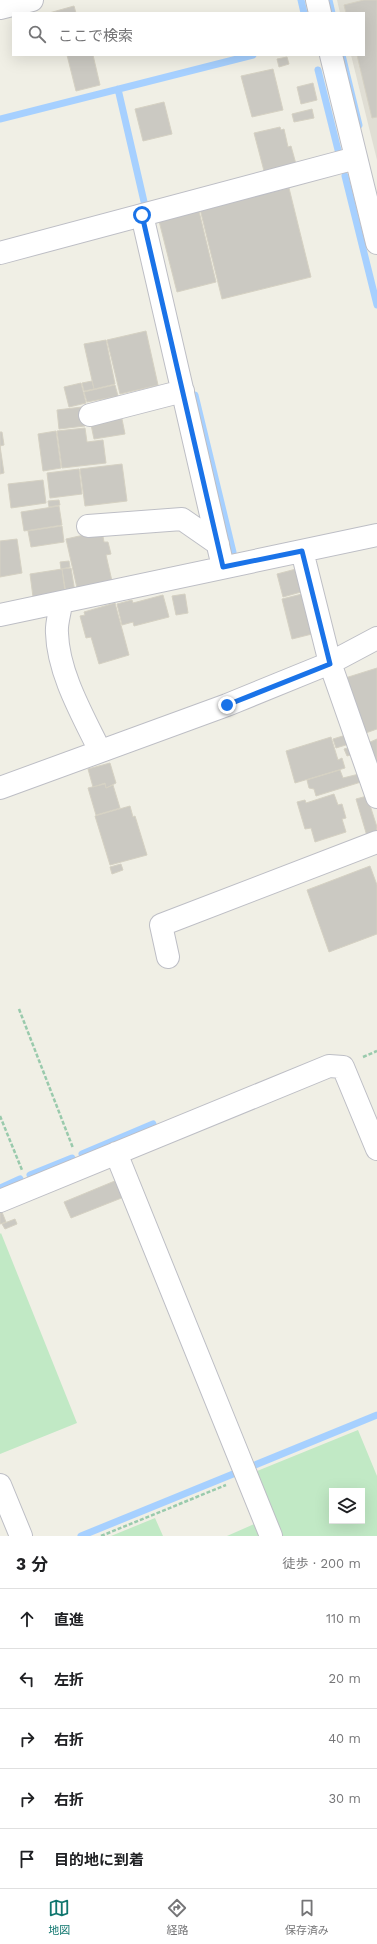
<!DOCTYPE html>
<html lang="ja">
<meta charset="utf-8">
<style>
body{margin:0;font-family:"Work Sans","Noto Sans JP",sans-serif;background:#f2f2f2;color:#202124}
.controls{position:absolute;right:12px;bottom:12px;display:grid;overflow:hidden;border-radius:0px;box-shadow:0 4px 16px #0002}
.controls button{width:36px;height:36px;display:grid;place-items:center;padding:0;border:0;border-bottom:1px solid #e0e0e0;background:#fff;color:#202124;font:20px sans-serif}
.stop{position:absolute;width:12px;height:12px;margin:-9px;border:3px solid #1a73e8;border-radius:50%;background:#fff}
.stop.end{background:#1a73e8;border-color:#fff;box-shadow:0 1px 4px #0008}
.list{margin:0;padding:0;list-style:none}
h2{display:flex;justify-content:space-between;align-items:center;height:52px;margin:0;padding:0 16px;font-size:17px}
h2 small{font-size:13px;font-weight:400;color:#757577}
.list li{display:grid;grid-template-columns:26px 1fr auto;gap:12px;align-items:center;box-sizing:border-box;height:60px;padding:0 16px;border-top:1px solid #e0e0e0}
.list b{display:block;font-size:15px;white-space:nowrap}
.list em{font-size:13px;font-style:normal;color:#757577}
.icon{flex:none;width:22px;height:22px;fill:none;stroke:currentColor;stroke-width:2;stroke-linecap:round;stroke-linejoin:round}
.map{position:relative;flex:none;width:377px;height:1536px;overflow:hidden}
.search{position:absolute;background:#fff;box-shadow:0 4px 16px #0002;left:12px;right:12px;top:12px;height:44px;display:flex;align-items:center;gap:10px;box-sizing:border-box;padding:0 14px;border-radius:0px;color:#757577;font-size:15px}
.sheet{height:352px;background:#fff}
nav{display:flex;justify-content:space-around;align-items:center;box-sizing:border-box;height:56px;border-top:1px solid #e0e0e0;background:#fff;font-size:11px;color:#757577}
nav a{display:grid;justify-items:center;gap:2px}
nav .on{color:#0f766e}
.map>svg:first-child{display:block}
.education{fill:#e0ded4}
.green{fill:#c1e9c5;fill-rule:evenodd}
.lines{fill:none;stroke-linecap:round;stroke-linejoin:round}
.stream{stroke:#a6d0ff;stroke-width:7}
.building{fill:#cbc9c2;stroke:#d5d1c3}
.minor-casing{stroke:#bdbec5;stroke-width:24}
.path{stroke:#99caac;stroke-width:2.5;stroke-dasharray:4 2;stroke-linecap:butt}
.minor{stroke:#fff;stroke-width:22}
.route{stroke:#1a73e8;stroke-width:5}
</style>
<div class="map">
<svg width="377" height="1536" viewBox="0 0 377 1536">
<rect width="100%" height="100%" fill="#f0efe5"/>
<path class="education" d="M337 0H377V160L351 55H364V13H340Z"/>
<path class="green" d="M1 1233 77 1423 0 1454V1234Z
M358 1430 377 1476V1536H276L250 1474ZM332 1491H362V1521H332Z
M155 1518 163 1536H111Z
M261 1521 267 1536H227Z"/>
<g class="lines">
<path class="stream" d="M301 0 304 13
M329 0 332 13
M342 55 359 125
M318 70 339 154
M118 89 145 206
M0 119 253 55
M345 176 377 305
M195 395 233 552
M82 1154 153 1124
M30 1175 72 1158
M0 1188 20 1179
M250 1467 377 1415
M81 1536 238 1472"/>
</g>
<path class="building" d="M364 0H377V117L372 118 357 55H364V13H346L344 5Z
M74 6 76 13H49Z
M67 55H93L100 85 76 91Z
M287 57 289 64 279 67 277 59Z
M273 69 283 110 252 117 241 76Z
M313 83 317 100 301 104 297 87Z
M164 102 172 134 143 141 135 109Z
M312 109 314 118 294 122 292 114Z
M280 127 281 130 284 129 288 147 291 146 296 164 264 171 254 133Z
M289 188 311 277 222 299 200 209Z
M199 211 216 282 177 292 159 221Z
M146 331 158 385 120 394 107 340Z
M106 340 115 384 94 389 84 344Z
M92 381 94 389 84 391 82 383Z
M81 383 86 403 69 407 64 387Z
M115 385 118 396 87 402 84 392Z
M82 407 85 426 59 429 57 410Z
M121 414 125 434 94 439 90 420Z
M85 428 87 442 103 440 106 463 62 468 57 431Z
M56 431 61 468 43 471 38 434Z
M0 432H2L4 445 0 446Z
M0 446 4 473 0 474Z
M122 464 127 501 85 506 80 469Z
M79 469 82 494 50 498 47 473Z
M43 480 46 503 11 508 8 484Z
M59 500 60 505 49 507 48 501Z
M59 506 62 525 24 531 21 512Z
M62 526 64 542 31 547 28 531Z
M102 531 104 542H108L111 554 106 555 112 581 77 588 66 539Z
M17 539 22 573 0 577V541Z
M69 561 70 567 61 569 60 562Z
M71 568 75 592 66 593 62 569Z
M62 569 65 592 33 597 30 574Z
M296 569 301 592 283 597 277 574Z
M185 594 188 613 176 615 172 596Z
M302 594 312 634 292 639 282 599Z
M163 595 169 617 134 626 133 622 122 625 117 604 132 600 133 603Z
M115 603 129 655 99 664 91 637 86 638 80 616 85 615 84 612Z
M377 668V729L360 735 342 679Z
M346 735 349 744 336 748 333 739Z
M331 737 338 760 342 758 345 768 295 783 286 751Z
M377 739V769L368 743Z
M351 747 354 754 347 756 344 749Z
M110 763 116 783 106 788 105 783 93 787 88 769Z
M340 770 343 778 359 774 361 782 316 796 314 789 309 788 307 780Z
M105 784 106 788 113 785 120 808 96 815 88 788Z
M334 794 338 805 342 804 346 818 342 819 346 832 315 842 311 828 305 829 297 802 305 800 306 803Z
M367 796 377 827 376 833 367 836 356 799Z
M130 806 133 817 135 816 147 855 110 865 95 816Z
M121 864 123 870 112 874 110 867Z
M370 866 377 885V934L329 952 307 890Z
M122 1178 129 1195 71 1218 64 1202Z
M2 1212 6 1222 0 1224V1213Z
M15 1219 17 1224 5 1229 2 1224Z"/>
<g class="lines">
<defs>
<path id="minor" d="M317 0 320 13
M0 8 32 0
M331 55 377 243
M142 215 223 567
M0 253 356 158
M90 415 183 391
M88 526 182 519 218 544
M302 551 330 663 377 797
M61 603C60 613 56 624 57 633 58 673 83 716 100 751
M0 615 377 535
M0 788 227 705 330 663 377 638
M168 957 161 925 377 842
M116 1153 271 1536
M0 1201 329 1066 343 1067 377 1149
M0 1485 21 1536"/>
</defs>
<use href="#minor" class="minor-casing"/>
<path class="path" d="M19 1009 73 1148
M363 1057 377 1051
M0 1116 22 1170
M101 1536 226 1485"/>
<use href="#minor" class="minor"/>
</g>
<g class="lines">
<path class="route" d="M142 215 223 567 302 551 330 664 227 705"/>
</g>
</svg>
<div class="controls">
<button><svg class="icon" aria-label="layers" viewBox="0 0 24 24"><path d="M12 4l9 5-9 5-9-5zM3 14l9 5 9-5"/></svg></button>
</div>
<div class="stop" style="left:142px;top:215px"></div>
<div class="stop end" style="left:227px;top:705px"></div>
<div class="search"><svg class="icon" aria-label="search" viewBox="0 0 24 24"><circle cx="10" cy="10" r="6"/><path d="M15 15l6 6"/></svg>ここで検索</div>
</div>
<section class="sheet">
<h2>3 分<small>徒歩 · 200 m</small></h2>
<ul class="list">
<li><svg class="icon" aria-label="ahead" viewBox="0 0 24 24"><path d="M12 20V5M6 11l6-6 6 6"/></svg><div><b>直進</b></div><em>110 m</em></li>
<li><svg class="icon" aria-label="left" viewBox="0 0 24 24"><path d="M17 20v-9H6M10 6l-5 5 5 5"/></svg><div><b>左折</b></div><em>20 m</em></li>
<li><svg class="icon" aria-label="right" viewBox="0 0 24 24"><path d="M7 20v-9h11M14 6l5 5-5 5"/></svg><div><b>右折</b></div><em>40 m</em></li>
<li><svg class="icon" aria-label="right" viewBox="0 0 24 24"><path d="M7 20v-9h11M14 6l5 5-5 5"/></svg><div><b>右折</b></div><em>30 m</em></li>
<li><svg class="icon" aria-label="arrive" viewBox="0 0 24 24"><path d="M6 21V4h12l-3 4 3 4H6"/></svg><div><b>目的地に到着</b></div></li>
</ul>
</section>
<nav>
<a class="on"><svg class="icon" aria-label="map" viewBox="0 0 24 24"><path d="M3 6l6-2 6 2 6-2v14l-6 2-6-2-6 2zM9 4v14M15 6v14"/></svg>地図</a>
<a><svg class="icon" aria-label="directions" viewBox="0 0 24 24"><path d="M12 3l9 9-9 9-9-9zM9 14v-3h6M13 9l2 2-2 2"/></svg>経路</a>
<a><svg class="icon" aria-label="saved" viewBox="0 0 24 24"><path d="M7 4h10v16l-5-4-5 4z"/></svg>保存済み</a>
</nav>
